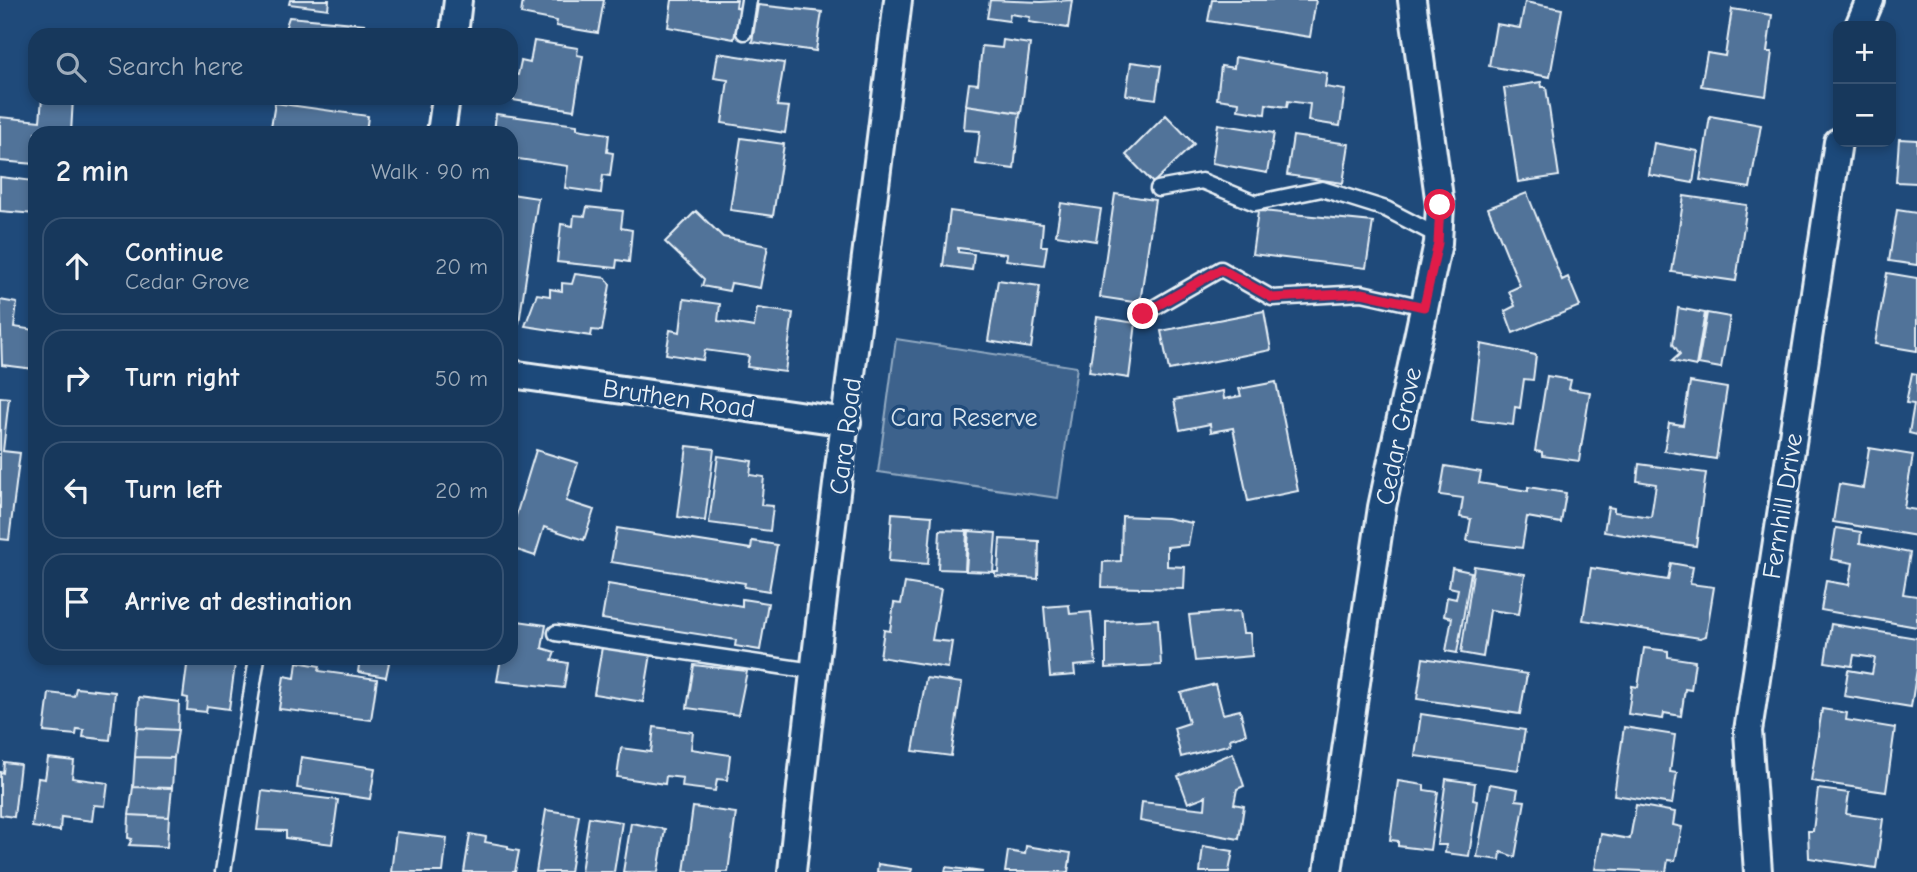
<!DOCTYPE html>
<meta charset="utf-8">
<style>
body{margin:0;font-family:"Comic Neue",sans-serif;background:#203f62;color:#f1f3f6}
.controls{position:absolute;right:21px;top:21px;display:grid;overflow:hidden;border-radius:14px;box-shadow:0 4px 10px #0003}
.controls button{width:63px;height:63px;display:grid;place-items:center;padding:0;border:0;border-bottom:2px solid #365272;background:#17385c;color:#f1f3f6;font:35px sans-serif}
.stop{position:absolute;width:21px;height:21px;margin:-16px;border:5px solid #e11d48;border-radius:50%;background:#fff}
.stop.end{background:#e11d48;border-color:#fff;box-shadow:0 2px 7px #0008}
.list{margin:0;padding:0;list-style:none}
h2{display:flex;justify-content:space-between;align-items:center;height:91px;margin:0;padding:0 28px;font-size:30px}
h2 small{font-size:23px;font-weight:400;color:#9eacbb}
.list li{display:grid;grid-template-columns:46px 1fr auto;gap:21px;align-items:center;box-sizing:border-box;height:98px;margin:0 14px 14px;padding:0 14px;border:2px solid #365272;border-radius:21px}
.list b{display:block;font-size:26px;white-space:nowrap}
.list p{margin:0;font-size:23px;white-space:nowrap;color:#9eacbb}
.list em{font-size:23px;font-style:normal;color:#9eacbb}
.icon{flex:none;width:38px;height:38px;fill:none;stroke:currentColor;stroke-width:2;stroke-linecap:round;stroke-linejoin:round}
.map{position:relative;flex:none;width:1917px;height:872px;overflow:hidden}
.search{position:absolute;background:#17385c;box-shadow:0 4px 10px #0003;left:28px;top:28px;width:490px;height:77px;display:flex;align-items:center;gap:18px;box-sizing:border-box;padding:0 24px;border-radius:21px;color:#9eacbb;font-size:26px}
.panel{position:absolute;background:#17385c;box-shadow:0 4px 10px #0003;left:28px;top:126px;width:490px;height:539px;border-radius:21px}
.map>svg:first-child{display:block}
.green{fill:#3c628c;stroke:#92aac2;stroke-width:2}
.building{fill:#517399;stroke:#e8f1f8;stroke-width:2}
.lines{fill:none;stroke-linecap:round;stroke-linejoin:round}
.lane-casing{stroke:#e8f1f8;stroke-width:19}
.street-casing{stroke:#e8f1f8;stroke-width:32}
.lane{stroke:#1f4a7a;stroke-width:14}
.street{stroke:#1f4a7a;stroke-width:26}
.route{stroke:#e11d48;stroke-width:9}
.labels{text-anchor:middle;stroke-width:7;stroke-linejoin:round;paint-order:stroke}
.street-label{font-size:26px;fill:#e8f1f8;stroke:#1f4a7a}
.park-label{font-size:26px;fill:#d7e3ed;stroke:#1f4a7a}
</style>
<div class="map">
<svg width="1917" height="872" viewBox="0 0 1917 872">
<rect width="100%" height="100%" fill="#1f4a7a"/>
<filter id="ink" filterUnits="userSpaceOnUse"><feTurbulence type="fractalNoise" baseFrequency=".0143" numOctaves="2"/><feDisplacementMap in="SourceGraphic" scale="14" xChannelSelector="R" yChannelSelector="G"/><feConvolveMatrix kernelMatrix="1 2 1 2 8 2 1 2 1" color-interpolation-filters="sRGB"/></filter>
<g filter="url(#ink)">
<path class="green" d="M896 339 1077 367 1058 498 878 472Z"/>
<path class="building" d="M290 0H329L328 9 289 4Z
M523 0H604L598 33 556 26 557 21 521 14Z
M672 0H737L736 7 740 8 734 39 668 27Z
M990 0 1041 2 1072 0 1068 28 1029 22 1030 17 1010 14 1009 21 987 18Z
M1212 0H1316L1310 37 1208 21Z
M1525 2 1562 9 1550 77 1489 66 1496 24 1520 28Z
M758 5 822 12 816 51 752 42Z
M1732 9 1772 15 1767 52H1772L1766 96 1701 86 1707 53 1725 56Z
M289 17 364 24 363 28 380 30V35H283Z
M1003 40 1030 44 1021 113 966 105 969 83 978 84 982 46 1002 48Z
M534 41 578 48 577 55 583 56 574 110 507 99 511 98V74L518 75 521 61 530 63Z
M718 53 784 63 777 106 789 107 785 133 722 123 728 80 714 78Z
M1235 57 1327 73 1325 87 1345 90 1340 126 1308 121 1310 104 1288 101 1287 107 1266 104 1265 114 1238 110 1239 102 1217 99 1221 66 1234 68Z
M1131 62 1161 66 1156 99 1126 95Z
M1541 82 1542 87H1546L1559 176 1518 182 1504 88Z
M42 98H73L71 133H35V214L0 211V177L33 181 35 164 0 161V117L40 121Z
M275 103 368 116 366 133H270Z
M966 105 1020 113 1014 169 976 164 980 131 964 130Z
M496 114 577 125V129L609 134 607 152 613 153 610 176 603 175 601 193 565 188 568 166 511 158V133H494Z
M1166 115 1194 144 1153 183 1126 155Z
M1710 116 1761 125 1750 188 1700 180Z
M1218 124 1274 133 1267 173 1212 163Z
M1293 136 1349 144 1343 183 1287 175Z
M741 138 784 144 773 216 730 210Z
M1899 139 1917 140V183L1896 182Z
M1654 143 1698 151 1693 183 1649 175Z
M1527 193 1562 280 1568 277 1580 306 1513 333 1505 311 1515 306 1509 291 1520 286 1488 208Z
M511 194 538 198 519 323 511 322Z
M1115 194 1155 200 1140 303 1100 297Z
M1684 196 1747 205 1736 281 1672 272Z
M1061 203 1101 209 1096 241 1056 235Z
M587 207 623 211 621 228 632 230 629 262 617 260 616 268 557 262 561 224 573 226 574 215 585 216Z
M1897 210 1917 213V265L1889 261Z
M696 211 723 237 768 246 760 288 731 283 729 291 702 286 704 279 665 242Z
M950 211 1043 224 1041 246H1047L1044 265 1006 260 1007 254 958 248V252L974 254 972 270 943 266Z
M1261 211 1373 222 1366 268 1252 254 1258 212Z
M1887 273 1917 278V351L1875 344Z
M575 274 606 278 610 285 602 331 592 330 591 336 525 326 537 294 550 296V289L562 291V283L572 284Z
M998 280 1040 286 1031 348 988 341Z
M684 299 720 304 718 321 754 327 757 308 793 313 785 372 747 367 749 356 705 350 703 360 666 354 670 330 680 332Z
M0 300 17 303 14 327 35 330V369L2 365Z
M1678 308 1705 313 1696 366 1672 361 1680 354 1673 344Z
M1264 311 1271 350 1169 370 1161 331Z
M1707 313 1730 317 1721 368 1698 364Z
M1097 317 1136 323 1129 378 1089 372Z
M1481 344 1536 355 1533 380 1524 379 1520 408 1515 407 1513 425 1472 420Z
M1912 373 1917 374V435L1909 433 1914 404 1906 403Z
M1547 376 1571 380 1569 389 1590 392 1579 461 1542 456V452L1535 451Z
M1276 382 1298 491 1248 501 1233 428 1211 432 1210 424 1180 430 1174 400 1223 391 1224 399 1241 396 1239 389Z
M1690 382 1727 388 1716 459 1664 451 1669 423 1683 425Z
M0 397 9 398 3 451 20 453 9 540 0 539Z
M687 446 714 449 705 521 678 517Z
M1869 448 1913 455 1904 508 1917 510V536L1833 522 1839 484 1863 488Z
M536 450 578 463 566 501 594 510 584 540 544 527 535 556 511 548V532Z
M718 456 752 461 750 475 764 477 761 505 773 506 770 531 709 523Z
M1639 464 1706 473 1696 546 1604 532 1608 507 1614 508V512L1651 517 1656 484 1637 481Z
M1445 466 1481 472 1479 483 1528 491V487L1566 493 1561 523 1527 517 1522 548 1467 541 1471 519 1460 517 1463 498 1440 495Z
M892 513 932 516 928 564 889 561Z
M1122 516 1167 518 1192 523 1188 545 1167 547V566L1185 567 1184 589 1102 587 1103 562 1121 561Z
M617 528 751 549 752 541 777 545 769 591 744 587 745 583 611 562Z
M1836 528 1861 532 1860 543 1910 553 1903 594 1917 596V627L1821 610 1826 581 1849 585 1853 563 1831 559Z
M940 530 967 531 965 570 938 569Z
M969 531 996 533 993 572 966 571Z
M1000 539 1039 541 1038 579 995 576V572H998Z
M1671 563 1693 567 1690 584 1714 587 1706 636 1700 638 1583 620 1591 568 1668 580Z
M1474 566 1525 574 1519 614 1490 610 1483 657 1461 653Z
M1452 568 1471 572 1457 653 1446 651 1452 618 1444 616 1447 597 1456 599 1458 589 1449 587Z
M905 583 941 589 932 640 952 642 948 668 880 657 884 630 890 631 894 603 901 604Z
M608 584 742 606V599L768 603 760 650 735 646 736 640 602 619Z
M1069 605 1070 614 1091 612 1096 664 1074 666 1075 675 1050 677 1044 607Z
M1240 611 1243 633H1250L1252 656 1195 661 1189 615Z
M1158 619 1161 665 1106 668V622Z
M511 620 546 625 542 648 555 652 552 660 568 663 564 688 497 681 501 658H511Z
M1831 624 1917 638V669L1911 707 1844 696 1848 670 1872 674 1875 658 1854 655 1852 666 1825 662Z
M602 647 651 654 643 702 594 694Z
M1644 648 1668 651V657L1695 661 1691 690 1685 689 1681 716 1664 713 1663 719 1628 714 1632 686 1638 687Z
M188 658H236L229 709 207 706 206 712 187 710 188 698 183 697Z
M360 658H390L386 677 358 672Z
M1423 658 1527 674 1520 714 1417 699Z
M297 662 320 666 319 671 377 679 371 720 279 709 284 676 295 678Z
M694 665 747 671 738 715 687 708Z
M926 678 962 683 951 756 913 751Z
M1215 684 1223 714 1240 710 1246 734 1230 739 1231 744 1181 757 1174 728 1189 723 1181 693Z
M76 688 115 692 110 740 83 737 84 730 77 729 76 735 44 732 49 693 74 696Z
M139 697 179 702 178 730 137 728Z
M1822 709 1847 713 1846 720 1895 728 1886 792 1811 781Z
M1421 714 1525 730 1518 770 1415 756Z
M654 727 693 732 691 749 730 755 727 780 717 779 715 791 682 787 683 778 666 776 665 784 617 777 621 748 651 752Z
M1624 727 1675 735 1670 772 1677 773 1672 804 1614 795Z
M137 728 178 730 174 758 135 757Z
M1233 753 1244 786 1237 789 1234 804 1244 806 1239 839 1140 821 1142 802 1205 809 1206 796 1188 803 1178 776Z
M135 757 174 758 172 788 133 787Z
M301 757 375 768 370 799 297 788Z
M48 758 74 761 72 778 108 783 105 806 94 805 92 821 61 817 60 831 32 827 38 778 45 779Z
M4 762 20 764 14 817 0 815V772L3 773Z
M1446 779 1475 783 1473 800 1477 801 1469 856 1445 853 1446 845H1437Z
M1398 781 1424 785V790L1438 792 1430 850 1398 846V841L1390 840Z
M1490 784 1518 789 1516 800 1525 801 1515 857 1501 852 1500 860 1477 857Z
M133 787 172 788 169 817 129 815Z
M1818 789 1849 793 1846 814 1883 819 1876 868 1809 858 1808 831H1813Z
M262 791 338 800 332 844 286 838V831L257 830Z
M1636 805 1675 812 1673 825 1682 827 1675 861 1668 860 1666 872 1595 869 1601 834 1630 839Z
M693 807 736 813 728 872H684Z
M546 810 579 815 570 872H536Z
M129 815 169 817 167 847 129 845 132 839 128 838Z
M589 817 622 822 614 872H581Z
M631 823 665 829 658 872H623Z
M396 832 447 838 443 872H391Z
M470 834 486 837 485 842 508 846V849L519 851 515 872H464Z
M1026 846 1071 853 1068 872H1005L1008 851 1025 854Z
M1203 846 1233 851 1229 872H1200Z
M878 864 912 869 911 872H877Z
M946 867 983 872H945Z"/>
<g class="lines">
<defs>
<path id="lane" d="M744 32 749 0
M1158 189 1202 181 1255 203 1322 189 1386 209 1438 236
M1143 314 1221 269 1272 298 1362 293 1424 307
M556 633 813 671
M223 872 257 658"/>
<path id="street" d="M1859 26 1870 0
M454 35 458 0
M441 133 446 98
M511 374 847 422
M792 872C822 581 863 291 898 0
M1328 872 1382 507 1438 243 1440 205 1412 0
M1758 872 1748 731 1838 142"/>
</defs>
<use href="#lane" class="lane-casing"/>
<use href="#street" class="street-casing"/>
<use href="#lane" class="lane"/>
<use href="#street" class="street"/>
</g>
</g>
<g class="lines" filter="url(#ink)">
<path class="route" d="M1143 314 1221 269 1272 298 1362 293 1424 307 1438 243 1440 205"/>
</g>
<g class="labels">
<g class="street-label">
<text transform="translate(679 398) rotate(8)" y="9">Bruthen Road</text>
<text transform="translate(845 436) rotate(-83)" y="9">Cara Road</text>
<text transform="translate(1398 436) rotate(-78)" y="9">Cedar Grove</text>
<text transform="translate(1782 506) rotate(-81)" y="9">Fernhill Drive</text>
</g>
<g class="park-label">
<text x="964" y="426">Cara Reserve</text>
</g>
</g>
</svg>
<div class="controls">
<button>+</button>
<button>−</button>
</div>
<div class="stop" style="left:1440px;top:205px"></div>
<div class="stop end" style="left:1143px;top:314px"></div>
<div class="search"><svg class="icon" aria-label="search" viewBox="0 0 24 24"><circle cx="10" cy="10" r="6"/><path d="M15 15l6 6"/></svg>Search here</div>
<section class="panel">
<h2>2 min<small>Walk · 90 m</small></h2>
<ul class="list">
<li><svg class="icon" aria-label="ahead" viewBox="0 0 24 24"><path d="M12 20V5M6 11l6-6 6 6"/></svg><div><b>Continue</b><p>Cedar Grove</p></div><em>20 m</em></li>
<li><svg class="icon" aria-label="right" viewBox="0 0 24 24"><path d="M7 20v-9h11M14 6l5 5-5 5"/></svg><div><b>Turn right</b></div><em>50 m</em></li>
<li><svg class="icon" aria-label="left" viewBox="0 0 24 24"><path d="M17 20v-9H6M10 6l-5 5 5 5"/></svg><div><b>Turn left</b></div><em>20 m</em></li>
<li><svg class="icon" aria-label="arrive" viewBox="0 0 24 24"><path d="M6 21V4h12l-3 4 3 4H6"/></svg><div><b>Arrive at destination</b></div></li>
</ul>
</section>
</div>
